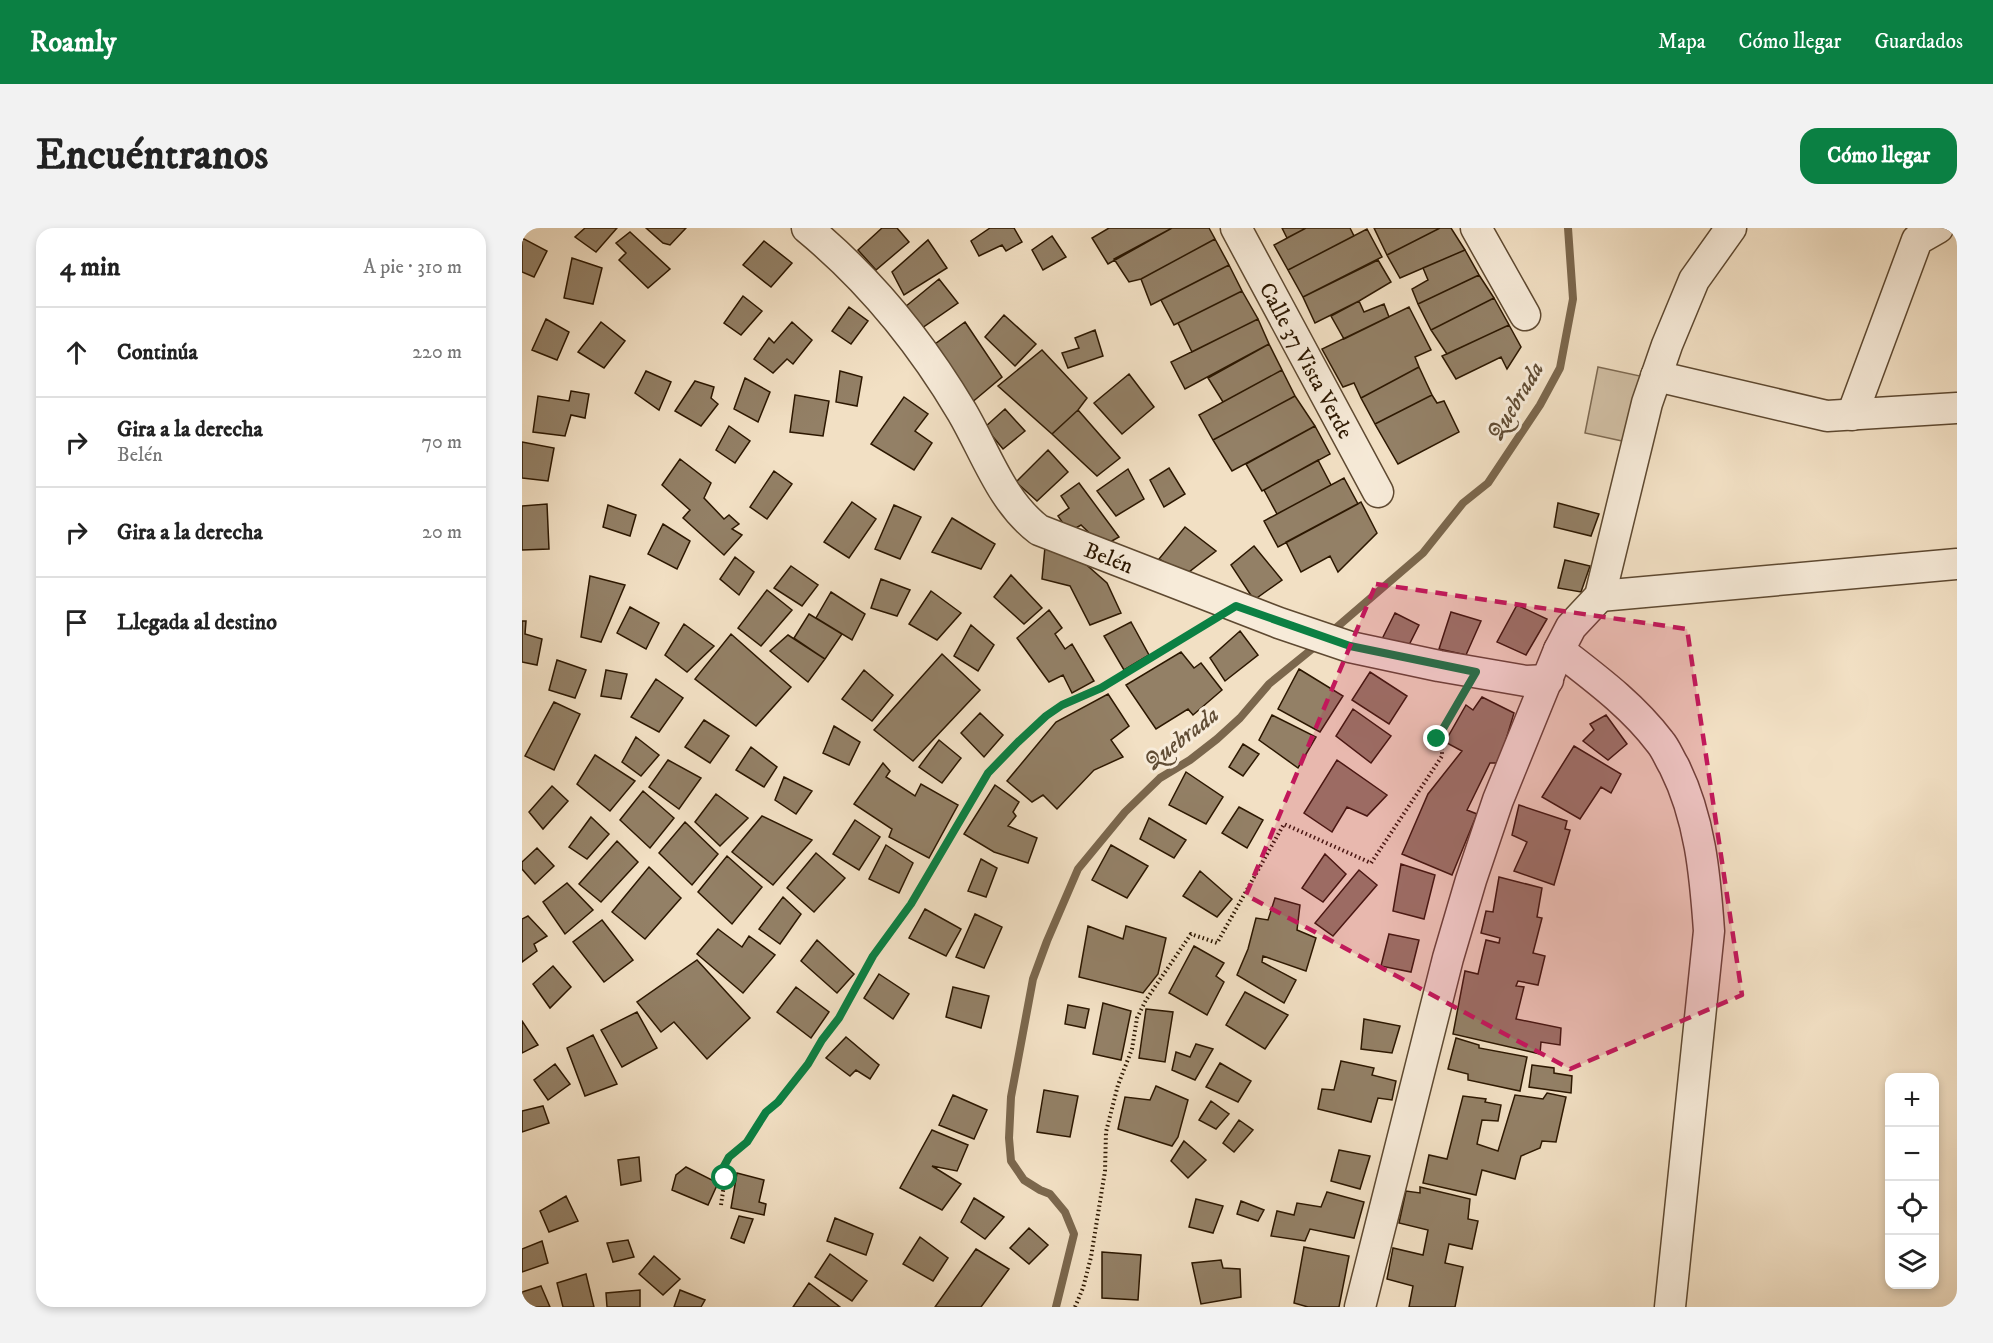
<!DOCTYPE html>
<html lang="es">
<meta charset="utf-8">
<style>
body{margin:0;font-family:"IM FELL DW Pica",serif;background:#f2f2f2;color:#222}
.controls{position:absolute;right:18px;bottom:18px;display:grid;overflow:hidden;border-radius:12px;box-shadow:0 3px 9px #0003}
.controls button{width:54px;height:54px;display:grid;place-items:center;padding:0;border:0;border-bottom:2px solid #e0e0e0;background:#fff;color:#222;font:30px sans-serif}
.stop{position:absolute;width:18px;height:18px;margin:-14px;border:4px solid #0b8043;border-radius:50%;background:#fff}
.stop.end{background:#0b8043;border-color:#fff;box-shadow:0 2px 6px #0008}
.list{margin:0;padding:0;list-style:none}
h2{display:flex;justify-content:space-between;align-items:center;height:78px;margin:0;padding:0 24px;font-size:26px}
h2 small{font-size:20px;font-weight:400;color:#767676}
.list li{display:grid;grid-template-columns:39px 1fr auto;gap:18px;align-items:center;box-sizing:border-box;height:90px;padding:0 24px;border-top:2px solid #e0e0e0}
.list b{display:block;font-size:22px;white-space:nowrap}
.list p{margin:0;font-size:20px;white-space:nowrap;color:#767676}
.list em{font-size:20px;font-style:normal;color:#767676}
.icon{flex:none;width:33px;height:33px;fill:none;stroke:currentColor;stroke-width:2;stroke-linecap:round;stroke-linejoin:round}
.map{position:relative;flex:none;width:1435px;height:1079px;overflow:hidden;border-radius:18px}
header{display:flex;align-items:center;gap:36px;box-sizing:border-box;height:84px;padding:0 30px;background:#0b8043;color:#fff}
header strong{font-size:28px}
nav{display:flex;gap:33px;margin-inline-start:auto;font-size:21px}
.intro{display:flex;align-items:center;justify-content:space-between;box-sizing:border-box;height:144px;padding:0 36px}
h1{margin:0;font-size:42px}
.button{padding:15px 27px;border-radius:18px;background:#0b8043;color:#fff;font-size:21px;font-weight:700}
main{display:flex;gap:36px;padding:0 36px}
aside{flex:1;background:#fff;border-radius:18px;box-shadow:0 3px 9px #0003}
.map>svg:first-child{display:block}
.green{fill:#d0bea3;stroke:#7e6a52;stroke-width:1.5}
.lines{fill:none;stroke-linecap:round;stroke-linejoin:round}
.stream{stroke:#7b674d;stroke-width:8}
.building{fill:#938066;stroke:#2c1700;stroke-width:1.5}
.minor-casing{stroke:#5e4931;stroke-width:33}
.path{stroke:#2c1700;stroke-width:4;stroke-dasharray:1.5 3;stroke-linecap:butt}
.minor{stroke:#f7ebd9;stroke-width:30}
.route{stroke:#0b8043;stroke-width:8}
.marked{fill:#c2185b;fill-opacity:0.2;stroke:#c2185b;stroke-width:4.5;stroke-dasharray:12 8;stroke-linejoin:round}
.labels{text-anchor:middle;stroke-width:6;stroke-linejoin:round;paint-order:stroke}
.street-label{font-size:22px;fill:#2c1700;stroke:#f7ebd9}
.water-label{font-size:24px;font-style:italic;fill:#604c34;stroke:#f7ebd9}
</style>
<header>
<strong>Roamly</strong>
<nav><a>Mapa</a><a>Cómo llegar</a><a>Guardados</a></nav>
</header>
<div class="intro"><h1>Encuéntranos</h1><a class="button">Cómo llegar</a></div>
<main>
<aside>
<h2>4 min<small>A pie · 310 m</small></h2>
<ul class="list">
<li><svg class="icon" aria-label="ahead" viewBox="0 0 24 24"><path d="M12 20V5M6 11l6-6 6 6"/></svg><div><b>Continúa</b></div><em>220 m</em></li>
<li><svg class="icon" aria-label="right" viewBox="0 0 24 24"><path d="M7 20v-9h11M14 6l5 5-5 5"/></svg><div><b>Gira a la derecha</b><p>Belén</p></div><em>70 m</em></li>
<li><svg class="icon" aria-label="right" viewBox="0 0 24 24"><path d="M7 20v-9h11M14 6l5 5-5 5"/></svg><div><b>Gira a la derecha</b></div><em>20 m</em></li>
<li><svg class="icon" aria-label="arrive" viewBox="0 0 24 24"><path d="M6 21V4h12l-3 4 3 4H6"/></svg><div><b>Llegada al destino</b></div></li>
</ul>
</aside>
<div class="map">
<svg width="1435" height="1079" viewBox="0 0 1435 1079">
<rect width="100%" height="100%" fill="#f2e0c4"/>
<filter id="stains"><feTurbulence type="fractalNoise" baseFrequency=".00333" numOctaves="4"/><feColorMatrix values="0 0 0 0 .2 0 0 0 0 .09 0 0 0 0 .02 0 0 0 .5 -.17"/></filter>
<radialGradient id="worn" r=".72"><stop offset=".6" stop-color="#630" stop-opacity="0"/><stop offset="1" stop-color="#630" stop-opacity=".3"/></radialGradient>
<path class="green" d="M1076 139 1118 148 1105 214 1063 205Z"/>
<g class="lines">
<path class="stream" d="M808 405 901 325 941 275 966 255 1018 177 1038 140 1051 71 1046 0
M534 1079 552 1006 543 984 528 966 518 962 502 952 489 933 487 910 489 869 511 751 525 713 556 641 603 584 638 550 668 532 695 511 718 490 747 456 795 417"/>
</g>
<path class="building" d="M63 0H95L74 24 53 9Z
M124 0H164L148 17 141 15Z
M360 0H375L387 14 354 42 336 22Z
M468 0H492L500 14 484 23 480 17 457 28 449 13Z
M650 0H687L693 11 619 51 607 54 592 31Z
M650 0 586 36 570 10 587 0Z
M760 0H784L765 10Z
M784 0H828L832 8 766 42 752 17Z
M852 0H918L865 27Z
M918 0H929L943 22 878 50 865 27Z
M845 1 860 29 781 69 766 42Z
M108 4 148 41 126 60 97 32 104 25 94 15Z
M530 8 544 29 521 42 510 22Z
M0 10 25 23 12 49 0 44Z
M693 11 707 37 629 77 619 51Z
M406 12 425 40 382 67 370 44Z
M242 13 270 35 249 59 221 37Z
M943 22 957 47 896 76 890 61 906 52 901 40Z
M50 30 80 40 71 76 42 70Z
M856 32 869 54 837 73 793 95 781 69Z
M707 37 720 63 652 97 639 72Z
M957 47 972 70 909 102 896 76Z
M417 51 436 75 400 100 383 79Z
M720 63 736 91 670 124 656 95Z
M221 68 240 83 219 107 202 95Z
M972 70 987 97 925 126 909 102Z
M837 73 842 84 862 76 867 89 822 111 809 88Z
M327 79 346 93 329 116 310 103Z
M887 79 909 122 893 129 897 139 839 170 832 155 821 159 800 121Z
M482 87 514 116 493 138 463 109Z
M24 91 47 104 35 132 10 122Z
M736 91 747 116 663 161 649 134Z
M79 94 103 113 82 140 56 124Z
M270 94 290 112 271 136 265 131 251 145 232 131 247 110 252 115Z
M443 94 480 149 448 176 409 119Z
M987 97 999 119 985 141 979 129 934 151 920 128Z
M573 102 581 128 546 140 540 125 557 120 553 110Z
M747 116 760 142 701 174 686 150Z
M520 122 565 170 556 182 530 206 476 158Z
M897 139 910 167 853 196 839 170Z
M760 142 773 168 691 212 677 187Z
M124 143 149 154 137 182 113 165Z
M318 143 340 149 335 178 314 174Z
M607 146 632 179 600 206 572 175Z
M223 150 248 164 236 194 212 181Z
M173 153 192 159 189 170 196 176 179 198 153 183Z
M49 163 67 166 63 190 49 187 43 208 11 204 16 168 47 173Z
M273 167 307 173 301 208 268 204Z
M910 167 915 175 922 173 937 204 876 236 853 196Z
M773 168 793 198 710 243 691 212Z
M382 169 406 186 393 203 410 215 392 242 349 216Z
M483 181 503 203 481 221 463 199Z
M556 182 598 230 575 248 530 206Z
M207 198 228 213 213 235 194 222Z
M793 198 808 226 740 263 724 236Z
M0 214 32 220 26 253 0 250Z
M526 222 546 244 515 273 494 254Z
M158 231 189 255 182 270 202 291 207 287 217 296 210 301 220 307 202 327 161 290 168 282 140 257Z
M796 232 809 257 755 286 742 262Z
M647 240 663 266 642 279 628 252Z
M606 241 622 271 594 288 575 263Z
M252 243 270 256 245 291 228 279Z
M822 250 836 276 756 319 742 293Z
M557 255 597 309 581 318 559 297 547 304 536 288 547 280 539 268Z
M330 274 354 291 327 330 302 314Z
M839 274 855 305 816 344 808 328 779 344 764 314Z
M1036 275 1077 286 1069 308 1032 299Z
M25 276 27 321 0 322V278Z
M86 277 114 287 108 308 81 299Z
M372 277 399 289 378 331 353 321Z
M430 290 473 316 459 341 410 324Z
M141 296 168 313 155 341 126 326Z
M663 299 694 323 663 347 637 331Z
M732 318 760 352 732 372 709 337Z
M523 319 551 325 585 355 599 385 568 397 548 358 520 351Z
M213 329 232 344 217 367 198 351Z
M1043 332 1068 338 1059 364 1036 360Z
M269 338 296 357 280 378 252 360Z
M489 347 520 380 502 396 472 369Z
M68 348 103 357 79 414 59 409Z
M359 351 388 362 375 388 349 380Z
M245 362 270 382 239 418 216 400Z
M409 363 439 385 415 412 387 396Z
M309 364 343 386 330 412 294 390Z
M995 377 1025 391 1004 427 975 414Z
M108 379 137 395 124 421 95 405Z
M527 382 540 400 533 406 543 421 550 416 572 453 550 465 541 447 527 454 495 410Z
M929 384 959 393 944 427 917 421Z
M873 385 897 397 885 421 860 411Z
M287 386 320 406 303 431 272 410Z
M0 393H4L3 406 20 411 15 437 0 434Z
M609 394 627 427 602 442 582 408Z
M162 396 192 418 165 444 143 427Z
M449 397 472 417 456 443 432 428Z
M718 403 736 427 703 453 688 430Z
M209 406 269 459 234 498 173 451Z
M266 407 303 431 286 454 248 423Z
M659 424 672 440 679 435 700 462 671 487 666 481 634 501 604 457Z
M420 426 458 462 391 533 352 502Z
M35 432 64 442 53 470 27 462Z
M777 441 821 468 798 504 756 481Z
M84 442 105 446 99 471 79 468Z
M342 442 371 467 350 493 320 471Z
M848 444 885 468 867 496 830 472Z
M134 451 161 470 137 504 109 489Z
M586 466 607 498 589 512 601 529 572 542 535 581 521 567 510 574 485 553 534 494Z
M960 469 992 485 977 535H968L945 582 955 586 930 647 880 626 906 566 940 523 923 514 944 477 951 482Z
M32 474 58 486 32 542 3 528Z
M831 481 869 508 849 535 814 508Z
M458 485 481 507 462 529 439 505Z
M750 487 794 509 776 540 737 512Z
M1084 487 1105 516 1086 532 1061 513 1072 502 1068 496Z
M182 492 207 508 188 535 163 519Z
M312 498 338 514 327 537 301 525Z
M114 509 137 527 119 548 100 534Z
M417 512 439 530 420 555 397 539Z
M721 516 737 526 721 548 707 539Z
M1052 518 1099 546 1089 565 1079 559 1058 591 1020 569Z
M229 519 255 539 242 559 214 542Z
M73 527 113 553 88 583 55 556Z
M146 532 179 550 157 581 127 559Z
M815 532 865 567 845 588 825 579 810 604 782 585Z
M361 535 368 543 364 549 393 568 399 556 436 577 407 630 367 609 370 601 332 576Z
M664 544 701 569 684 596 647 577Z
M262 549 290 563 274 586 253 572Z
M473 557 497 574 491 584 494 588 486 598 515 610 506 635 472 624 442 606Z
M30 558 46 573 21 601 7 584Z
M121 563 152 590 128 620 98 592Z
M194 566 226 590 198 618 173 594Z
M997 577 1045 593 1043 601 1048 602 1032 657 992 643 1005 614 990 607Z
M717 579 741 592 725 620 700 605Z
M240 588 290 612 251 657 210 624Z
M69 589 87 606 65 631 47 619Z
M627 590 664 612 652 630 618 611Z
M333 592 358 609 337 642 311 626Z
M163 594 196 626 170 657 137 625Z
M95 613 116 634 79 674 57 656Z
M364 617 391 635 377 665 347 651Z
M589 617 626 638 605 670 570 652Z
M15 620 32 638 13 656 0 641V634Z
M294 625 323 650 292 684 265 660Z
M803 626 824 646 801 674 780 660Z
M205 628 240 659 210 696 176 664Z
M459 631 475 640 464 669 446 663Z
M879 636 913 647 902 691 871 683Z
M127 639 159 670 123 711 90 684Z
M837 642 855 657 811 708 793 695Z
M678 643 710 671 695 689 661 668Z
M977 649 1020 660 1015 689 1020 690 1011 725 1023 728 1016 757 996 753 994 758 1002 759 994 791 1039 800 1038 817 1019 814 1018 826 931 806 943 743 956 746 964 712 977 715 978 710 959 705 964 683 971 684Z
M45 655 71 682 43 706 21 674Z
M261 669 279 686 258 716 237 701Z
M753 670 778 677 775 702 794 710 784 743 741 728 740 734 774 752 762 775 715 747 726 721 734 690 746 692Z
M403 681 439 701 424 728 387 710Z
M453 686 480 699 462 740 434 729Z
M6 688 25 708 12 716 15 723 0 734V691Z
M80 692 111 732 82 754 51 714Z
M566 698 601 711 604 698 644 710 636 746 621 765 557 749Z
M196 701 220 719 227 708 253 727 221 765 175 726Z
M867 706 897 712 889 744 859 738Z
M295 712 332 746 315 765 279 733Z
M672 718 702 735 694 748 702 754 685 787 647 765Z
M175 732 228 790 185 831 152 794 139 804 115 774Z
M31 738 49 759 28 780 11 756Z
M357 746 387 766 371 791 342 770Z
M274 759 307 784 289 810 255 784Z
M431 759 467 768 459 800 424 789Z
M723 764 766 787 743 821 704 797Z
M581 775 609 783 599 832 571 826Z
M546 777 567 781 563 800 543 796Z
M624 781 651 784 643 834 617 830Z
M115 784 135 820 100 839 79 802Z
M842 791 878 798 870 825 839 821Z
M0 793 16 817 0 825Z
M71 807 95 856 63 868 45 820Z
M324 809 357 837 348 851 334 842 328 848 304 830Z
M934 810 957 817V820L1005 829 998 863 946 852V846L926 841Z
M674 816 691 821 673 852 650 842 654 824 668 829Z
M819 833 852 840 850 847 874 853 870 872 856 870 849 894 796 881 800 861 812 862Z
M698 835 729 853 716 874 684 859Z
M33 836 48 856 26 872 12 852Z
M1010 837 1032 840V845L1050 848 1049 865 1007 859Z
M634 858 666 872 656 909 650 918 596 901 603 869 628 872Z
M522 862 556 868 548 909 515 904Z
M1025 865 1044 869 1034 914 1020 913 1018 920 999 928 993 951 960 942 954 967 901 955 907 927 925 931 941 868 964 871 963 874 979 877 976 893 960 892 955 916 976 923 993 867 1021 871Z
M431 867 465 882 452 911 417 897Z
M689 873 707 886 694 901 677 892Z
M21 878 27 895 0 904V883Z
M717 892 731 902 712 924 701 915Z
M410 902 446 917 435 943 410 938 439 956 420 982 378 960Z
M662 913 684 932 666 950 649 933Z
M817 922 848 928 838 961 809 953Z
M117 929 119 953 99 957 96 932Z
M164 939 196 955 186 977 150 962 154 947Z
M215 945 242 952 237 974 244 976 242 987 209 980Z
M898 959 948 971 946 991 956 993 950 1021 927 1016 923 1035 941 1039 933 1079H887L891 1058 865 1051 871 1020 901 1027 906 1002 877 995 884 963 898 965Z
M805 964 842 974 832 1010 788 1001 783 1013 749 1008 755 983 772 987 775 975 799 979Z
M44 968 56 993 27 1004 18 983Z
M452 970 482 989 463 1011 439 994Z
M674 971 701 978 691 1005 667 999Z
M719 973 742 982 736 993 715 986Z
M217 988 231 991 222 1015 209 1010Z
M313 990 351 1006 344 1027 305 1013Z
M507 1000 526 1017 507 1036 488 1020Z
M398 1009 426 1030 411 1053 381 1036Z
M106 1012 112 1029 91 1034 85 1015Z
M20 1013 26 1035 0 1044V1021Z
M782 1019 827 1028 817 1079H786L772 1075Z
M454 1021 487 1041 459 1079H413Z
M580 1024 619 1027 616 1072 580 1070Z
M308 1026 345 1053 330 1073 293 1049Z
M132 1028 158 1051 141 1067 117 1046Z
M699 1032 701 1040 718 1041 719 1069 679 1076 670 1035Z
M64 1046 72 1079H41L35 1055Z
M287 1055 318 1079H271Z
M19 1058 28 1079H0V1064Z
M118 1062V1079H85L84 1065Z
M158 1062 183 1072 179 1079H152Z"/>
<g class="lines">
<defs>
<g id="minor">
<path id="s1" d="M285 0C348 52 399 115 440 184 464 225 479 273 517 302L757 395 828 419 917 438 1004 453 1026 452"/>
<path id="s2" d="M714 0 856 264"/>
<path d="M954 0 1003 87"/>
<path d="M1134 148 1305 188 1435 180"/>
<path d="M1330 187 1395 12 1416 0"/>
<path d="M1078 368 1435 336"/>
<path d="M1037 422C1073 450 1110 477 1138 514 1144 521 1147 530 1152 538 1178 590 1183 646 1187 703L1148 1079"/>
<path d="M838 1079 926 730 949 652 976 572 1037 422 1049 399 1078 368 1125 175 1145 117 1172 52 1209 0"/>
</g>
</defs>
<use href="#minor" class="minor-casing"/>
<path class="path" d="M199 977 203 950 201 940 207 929 225 914 244 884 256 874 291 829 300 812 317 790 351 728 389 676 467 545 496 514 524 488 540 478 579 460 686 396
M553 1079 561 1060 569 1029 583 943 584 904 596 857 610 821 615 790 624 772 669 706 695 715 762 596 849 635 920 528V521L915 511 940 467"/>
<use href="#minor" class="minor"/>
</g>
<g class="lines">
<path class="route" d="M203 950 201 940 207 929 225 914 244 884 256 874 286 836 300 812 317 790 351 728 389 676 466 545 496 514 524 488 540 477 579 460 714 378 828 418 954 444 915 511"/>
</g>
<path class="marked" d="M854 356 1165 401 1220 767 1048 841 724 667Z"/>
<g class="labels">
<g class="street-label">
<text dy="8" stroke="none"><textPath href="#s2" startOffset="150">Calle 37 Vista Verde</textPath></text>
<text dy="8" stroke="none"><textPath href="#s1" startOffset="459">Belén</textPath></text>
</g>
<g class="water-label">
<text transform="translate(993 173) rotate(-59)" y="8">Quebrada</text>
<text transform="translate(659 510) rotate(-38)" y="8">Quebrada</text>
</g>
</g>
<rect width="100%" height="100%" filter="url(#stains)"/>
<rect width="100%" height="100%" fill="url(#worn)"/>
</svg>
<div class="controls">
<button>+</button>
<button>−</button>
<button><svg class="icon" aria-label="locate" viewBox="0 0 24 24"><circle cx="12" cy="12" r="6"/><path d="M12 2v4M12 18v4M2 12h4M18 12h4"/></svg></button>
<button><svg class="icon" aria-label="layers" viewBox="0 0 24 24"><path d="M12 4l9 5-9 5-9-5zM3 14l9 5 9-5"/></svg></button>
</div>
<div class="stop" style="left:203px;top:950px"></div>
<div class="stop end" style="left:915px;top:511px"></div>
</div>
</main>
